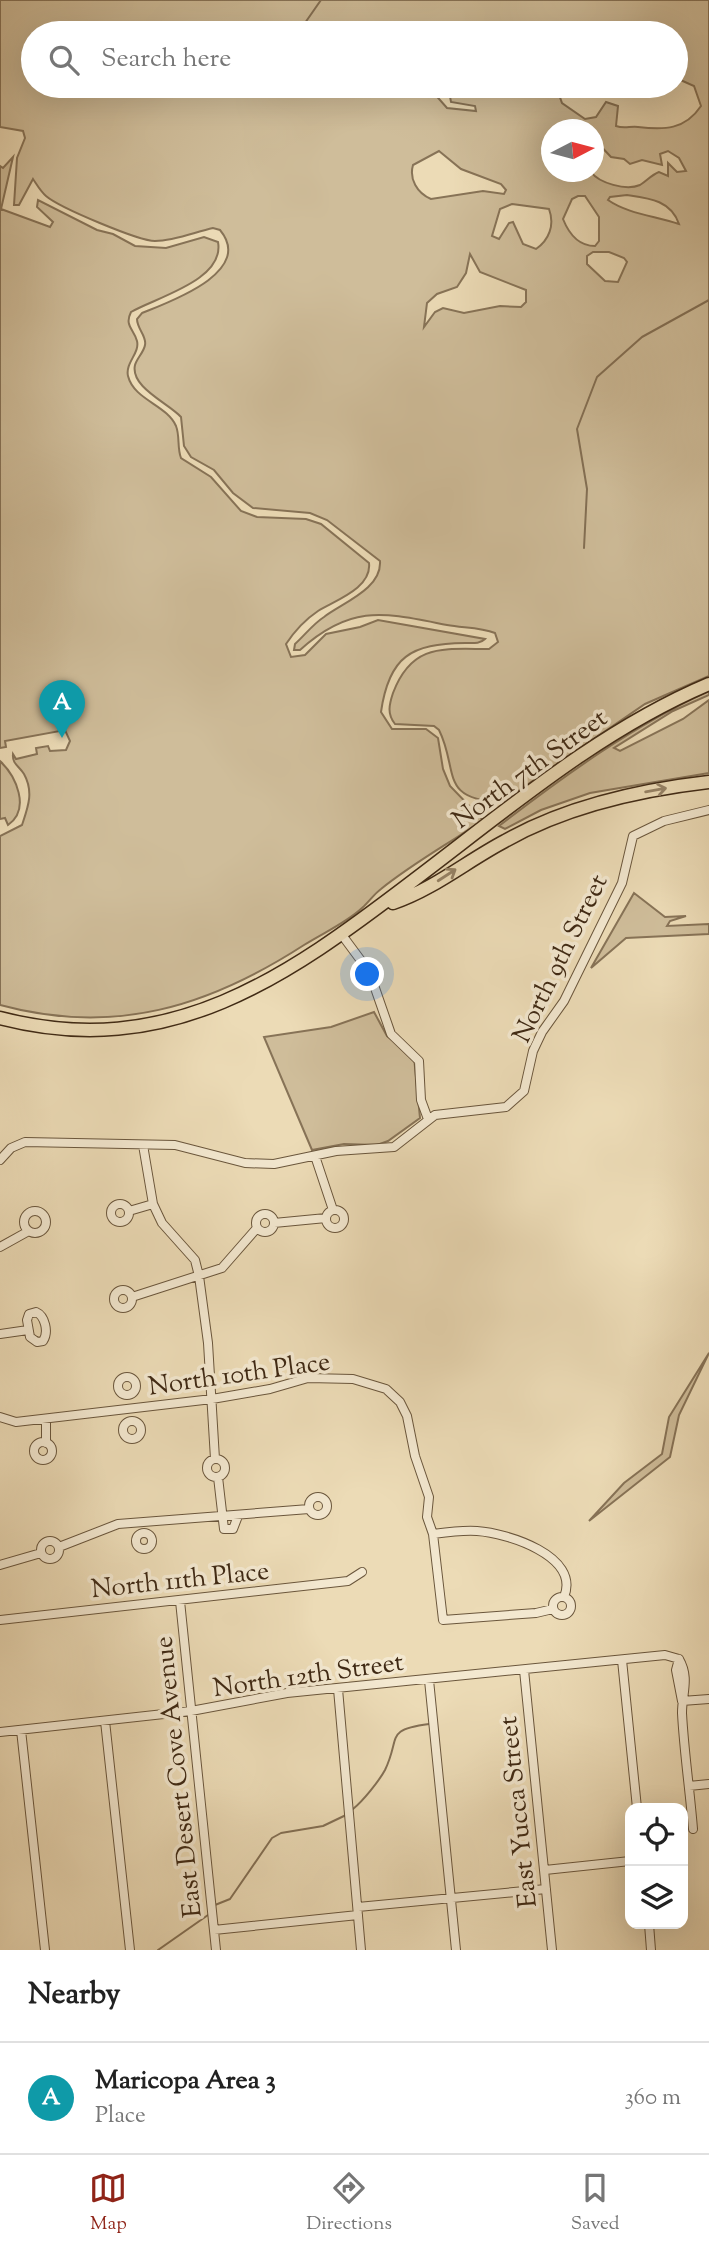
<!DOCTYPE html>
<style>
body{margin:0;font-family:"Sorts Mill Goudy",serif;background:#f2f2f2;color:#222}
.controls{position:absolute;right:21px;bottom:21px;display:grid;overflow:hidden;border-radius:14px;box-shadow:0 7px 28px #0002}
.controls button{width:63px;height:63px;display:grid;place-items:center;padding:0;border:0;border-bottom:2px solid #e0e0e0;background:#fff;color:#222;font:35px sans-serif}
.compass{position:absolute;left:541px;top:119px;width:63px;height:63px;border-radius:50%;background:#fff;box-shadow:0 7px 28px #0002;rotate:84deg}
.you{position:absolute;left:368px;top:975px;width:24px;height:24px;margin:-18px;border:5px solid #fff;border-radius:50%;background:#1a73e8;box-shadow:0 0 0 10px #1a73e833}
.badge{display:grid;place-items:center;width:46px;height:46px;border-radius:50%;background:#8f2418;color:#fff;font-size:23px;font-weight:700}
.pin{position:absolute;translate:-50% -58px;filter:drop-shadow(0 2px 4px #0008)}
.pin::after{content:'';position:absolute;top:37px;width:24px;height:21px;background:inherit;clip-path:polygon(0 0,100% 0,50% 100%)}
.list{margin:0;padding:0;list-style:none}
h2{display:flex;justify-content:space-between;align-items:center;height:91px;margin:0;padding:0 28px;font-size:30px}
h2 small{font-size:23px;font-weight:400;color:#767676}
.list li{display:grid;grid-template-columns:46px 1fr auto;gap:21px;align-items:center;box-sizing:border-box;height:112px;padding:0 28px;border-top:2px solid #e0e0e0}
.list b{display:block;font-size:26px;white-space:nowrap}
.list p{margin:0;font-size:23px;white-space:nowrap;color:#767676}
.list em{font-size:23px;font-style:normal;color:#767676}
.icon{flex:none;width:38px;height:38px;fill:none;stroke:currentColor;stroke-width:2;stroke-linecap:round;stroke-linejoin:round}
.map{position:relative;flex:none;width:709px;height:1950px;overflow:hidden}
.search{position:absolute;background:#fff;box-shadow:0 7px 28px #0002;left:21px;right:21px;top:21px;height:77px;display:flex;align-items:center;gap:18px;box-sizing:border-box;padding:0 24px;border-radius:38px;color:#767676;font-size:26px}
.sheet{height:203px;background:#fff}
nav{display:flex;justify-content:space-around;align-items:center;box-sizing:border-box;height:98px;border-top:2px solid #e0e0e0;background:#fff;font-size:19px;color:#767676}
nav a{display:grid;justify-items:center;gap:4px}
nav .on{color:#8f2418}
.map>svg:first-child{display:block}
.green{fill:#cfbd9a;stroke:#877357;stroke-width:2;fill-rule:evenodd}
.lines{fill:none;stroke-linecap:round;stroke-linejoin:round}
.stream{stroke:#836f54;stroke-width:2}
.minor-casing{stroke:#6a563c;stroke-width:10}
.primary-casing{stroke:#3f2914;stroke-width:15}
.minor{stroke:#f3e8d0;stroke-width:8}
.primary{stroke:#ecdbb6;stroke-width:12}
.oneway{stroke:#968265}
.labels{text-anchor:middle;stroke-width:7;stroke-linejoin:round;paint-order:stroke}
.street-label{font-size:26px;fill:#3f2914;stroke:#f3e8d0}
</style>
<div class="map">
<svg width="709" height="1950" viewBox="0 0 709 1950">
<rect width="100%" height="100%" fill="#ecdbb6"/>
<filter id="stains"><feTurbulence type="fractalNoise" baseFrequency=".00286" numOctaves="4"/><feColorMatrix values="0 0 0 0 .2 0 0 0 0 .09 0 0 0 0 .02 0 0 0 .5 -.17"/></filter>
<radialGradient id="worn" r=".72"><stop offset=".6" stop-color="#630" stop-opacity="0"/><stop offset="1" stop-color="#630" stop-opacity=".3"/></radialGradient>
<path class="green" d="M0 0H709V676L645 704 502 802C438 800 459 770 439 730L434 726 395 724C387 714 389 705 393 693 412 643 443 649 489 649L498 642 495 633C480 627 463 628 447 625 385 613 352 603 300 650H294L295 644C305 635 313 624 324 617 342 603 382 589 380 561L327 520 310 513 253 508 233 493 214 470 191 457 184 446 181 417C168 403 130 387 135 365 137 358 144 352 145 345 147 336 137 329 137 319L142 313C169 302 255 272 220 230L213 228C195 232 175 241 155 241 139 241 60 208 46 196 41 192 37 185 33 179L19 205H14L17 158 25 138 23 131 0 127ZM33 33H676V78L694 86 701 106C685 130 664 130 638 127 630 126 624 129 616 126L618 106 606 102 596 117 585 119 562 103 556 86H448L451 102 475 106 476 111 447 108 433 92H423L417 86H33ZM552 130H594V139L611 157 624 159 630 164 642 160 662 165 660 154 668 151 679 158 686 171 677 172 668 163V176L659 172C651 175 647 181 640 185 626 191 599 183 591 172H552ZM439 151 461 169 501 184 506 190 504 194 483 191 431 199C417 193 409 179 413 165ZM627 195C648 198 671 200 679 224 656 216 628 214 608 200L610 197ZM578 196H585L599 217V241L595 246C579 246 569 234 563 219L572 199ZM512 204 549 209C555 225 549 240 536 249L523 244 513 222 509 223 499 239 492 236 500 209ZM593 252H609L624 258 627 262 618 282 605 281 587 264V256ZM470 254 480 272 526 290V302L521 307 500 306 464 313 443 308 435 312 424 327 427 303 437 294 457 287 466 273Z
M13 157 1 209 50 227 53 222 37 207 38 200 97 230 113 234 135 246 166 248 204 237 218 242C225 280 157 297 131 312 124 326 134 329 137 341 140 353 125 363 128 376 134 400 167 405 176 426 180 436 177 448 181 458L211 477 241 511 257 517 306 519 321 524 369 563C372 588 336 600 318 611 306 619 294 632 286 644L291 657 305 655 326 634 360 627 378 620 485 639C480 644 473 643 465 643 411 644 389 656 381 712L392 729H426L438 738 443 769 450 786 483 820C450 843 413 863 381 889 374 894 369 902 362 908 346 923 323 933 304 945 208 1007 114 1036 0 1005V836L22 825C28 807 34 792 24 774 19 766 12 764 13 754L16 759 37 754 36 748 48 746 50 751 66 750 70 741 65 730 5 741 6 747 0 748V166L3 168Z
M709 691V695L673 711 614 748 620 751 683 719 709 700V773L590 793 541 810 505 829 499 826C565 775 633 726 709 691Z
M0 761C16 776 31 809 8 825L5 818 0 819Z
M634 893 665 917 686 916 670 921 667 926 709 924V934L626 938 591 968Z
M374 1012 387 1036 414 1057 420 1118 388 1141 377 1145 344 1144 312 1150 264 1037 331 1027Z
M709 1353 679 1415 670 1457 589 1521 624 1483 662 1454 669 1417Z"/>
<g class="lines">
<path class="stream" d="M298 33 321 0
M584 548 587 489 577 429 597 377 642 337 709 300
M353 1809C363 1801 379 1781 385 1770 401 1737 384 1730 429 1724
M215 1905 230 1899 272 1838 281 1833 323 1826 346 1815
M158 1950 208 1915"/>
<defs>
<path id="minor" d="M342 935 362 962 375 988 391 1034 419 1061 421 1100 428 1119
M143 1145 153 1204 162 1223 195 1260 199 1276 208 1343 215 1459
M315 1156 333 1210
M0 1160 11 1148 25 1142 175 1145 245 1163 274 1164 336 1151 394 1147 435 1115 506 1107 524 1091 533 1051 542 1032 564 1001 622 883 633 836 664 821 709 810
M111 1213a9 9 0 1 1 18 0a9 9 0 1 1-18 0Z
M326 1219a9 9 0 1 1 18 0a9 9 0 1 1-18 0Z
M129 1211 153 1204
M24 1222a11 11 0 1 1 22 0a11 11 0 1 1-22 0Z
M256 1223a9 9 0 1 1 18 0a9 9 0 1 1-18 0Z
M274 1223 326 1218
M0 1247 27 1232
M114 1299a9 9 0 1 1 18 0a9 9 0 1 1-18 0Z
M132 1297 222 1268 257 1228
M36 1312C45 1316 49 1332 43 1341L37 1342 30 1337 27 1320 29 1314Z
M0 1334 28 1330
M118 1386a9 9 0 1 1 18 0a9 9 0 1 1-18 0Z
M0 1417 16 1422 212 1399 270 1389 308 1378 353 1379 386 1389 400 1402 407 1416 415 1456 429 1497 427 1517 433 1534 443 1620 536 1613 553 1609
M123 1430a9 9 0 1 1 18 0a9 9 0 1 1-18 0Z
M34 1451a9 9 0 1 1 18 0a9 9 0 1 1-18 0Z
M46 1443V1419
M207 1468a9 9 0 1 1 18 0a9 9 0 1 1-18 0Z
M218 1477 224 1529H233L238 1516
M309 1506a9 9 0 1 1 18 0a9 9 0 1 1-18 0Z
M136 1541a8 8 0 1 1 16 0a8 8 0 1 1-16 0Z
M433 1534C448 1532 462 1530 477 1531 507 1533 581 1556 564 1597
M41 1550a9 9 0 1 1 18 0a9 9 0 1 1-18 0Z
M59 1547 118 1524 309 1509
M0 1565 41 1553
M553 1606a9 9 0 1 1 18 0a9 9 0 1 1-18 0Z
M180 1601 216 1950
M0 1620 348 1581 362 1572
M679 1659C690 1678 682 1693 682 1713 684 1752 690 1791 693 1829
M679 1659 676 1670 682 1701
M622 1660 637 1808
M524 1670 552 1950
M429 1680 456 1950
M338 1689 361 1950
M682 1701 709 1699
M105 1721 130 1950
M21 1730 45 1950
M0 1732 191 1711 287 1693 665 1655 679 1659
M689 1786 709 1784
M545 1870 630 1861
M358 1907 546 1889
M649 1924 651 1950
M214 1930 358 1915"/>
<path id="primary" d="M393 903C434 889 467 861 505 841 567 806 639 790 709 782
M0 1018C169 1062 287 977 414 880 508 809 600 730 709 684"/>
</defs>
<use href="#minor" class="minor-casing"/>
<use href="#primary" class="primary-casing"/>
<use href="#minor" class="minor"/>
<use href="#primary" class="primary"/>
</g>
<defs><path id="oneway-shaft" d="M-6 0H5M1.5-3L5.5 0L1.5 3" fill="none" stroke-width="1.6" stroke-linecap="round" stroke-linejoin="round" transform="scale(1.75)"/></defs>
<g class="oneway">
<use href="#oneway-shaft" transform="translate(656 790) rotate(-10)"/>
<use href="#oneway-shaft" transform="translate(447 875) rotate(-33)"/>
</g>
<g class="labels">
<g class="street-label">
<text transform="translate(529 768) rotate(-36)" y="9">North 7th Street</text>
<text transform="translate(559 958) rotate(-64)" y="9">North 9th Street</text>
<text transform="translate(239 1373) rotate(-8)" y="9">North 10th Place</text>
<text transform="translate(180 1579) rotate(-6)" y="9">North 11th Place</text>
<text transform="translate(308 1674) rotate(-8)" y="9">North 12th Street</text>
<text transform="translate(177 1777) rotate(-96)" y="9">East Desert Cove Avenue</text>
<text transform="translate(517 1812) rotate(-96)" y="9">East Yucca Street</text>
</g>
</g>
<rect width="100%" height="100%" filter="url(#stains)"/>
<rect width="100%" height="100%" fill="url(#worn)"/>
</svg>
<div class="controls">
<button><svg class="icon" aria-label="locate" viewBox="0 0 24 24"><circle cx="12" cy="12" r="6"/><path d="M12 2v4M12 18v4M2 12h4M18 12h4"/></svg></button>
<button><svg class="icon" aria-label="layers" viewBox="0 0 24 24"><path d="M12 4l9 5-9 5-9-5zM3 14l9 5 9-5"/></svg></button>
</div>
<svg class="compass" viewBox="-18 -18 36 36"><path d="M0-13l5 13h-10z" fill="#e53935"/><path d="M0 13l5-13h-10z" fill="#767676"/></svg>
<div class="you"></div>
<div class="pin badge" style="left:62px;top:738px;background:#0f9aa8">A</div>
<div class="search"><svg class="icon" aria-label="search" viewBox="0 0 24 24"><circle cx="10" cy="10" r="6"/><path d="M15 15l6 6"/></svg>Search here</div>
</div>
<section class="sheet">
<h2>Nearby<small></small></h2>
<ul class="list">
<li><span class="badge" style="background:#0f9aa8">A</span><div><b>Maricopa Area 3</b><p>Place</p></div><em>360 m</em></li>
</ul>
</section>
<nav>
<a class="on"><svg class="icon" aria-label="map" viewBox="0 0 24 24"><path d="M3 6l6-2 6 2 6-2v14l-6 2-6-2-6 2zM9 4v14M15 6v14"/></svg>Map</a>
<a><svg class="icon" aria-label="directions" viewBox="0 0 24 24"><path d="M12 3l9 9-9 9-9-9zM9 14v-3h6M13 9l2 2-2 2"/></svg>Directions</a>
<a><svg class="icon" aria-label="saved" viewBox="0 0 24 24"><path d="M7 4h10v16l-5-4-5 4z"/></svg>Saved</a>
</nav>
